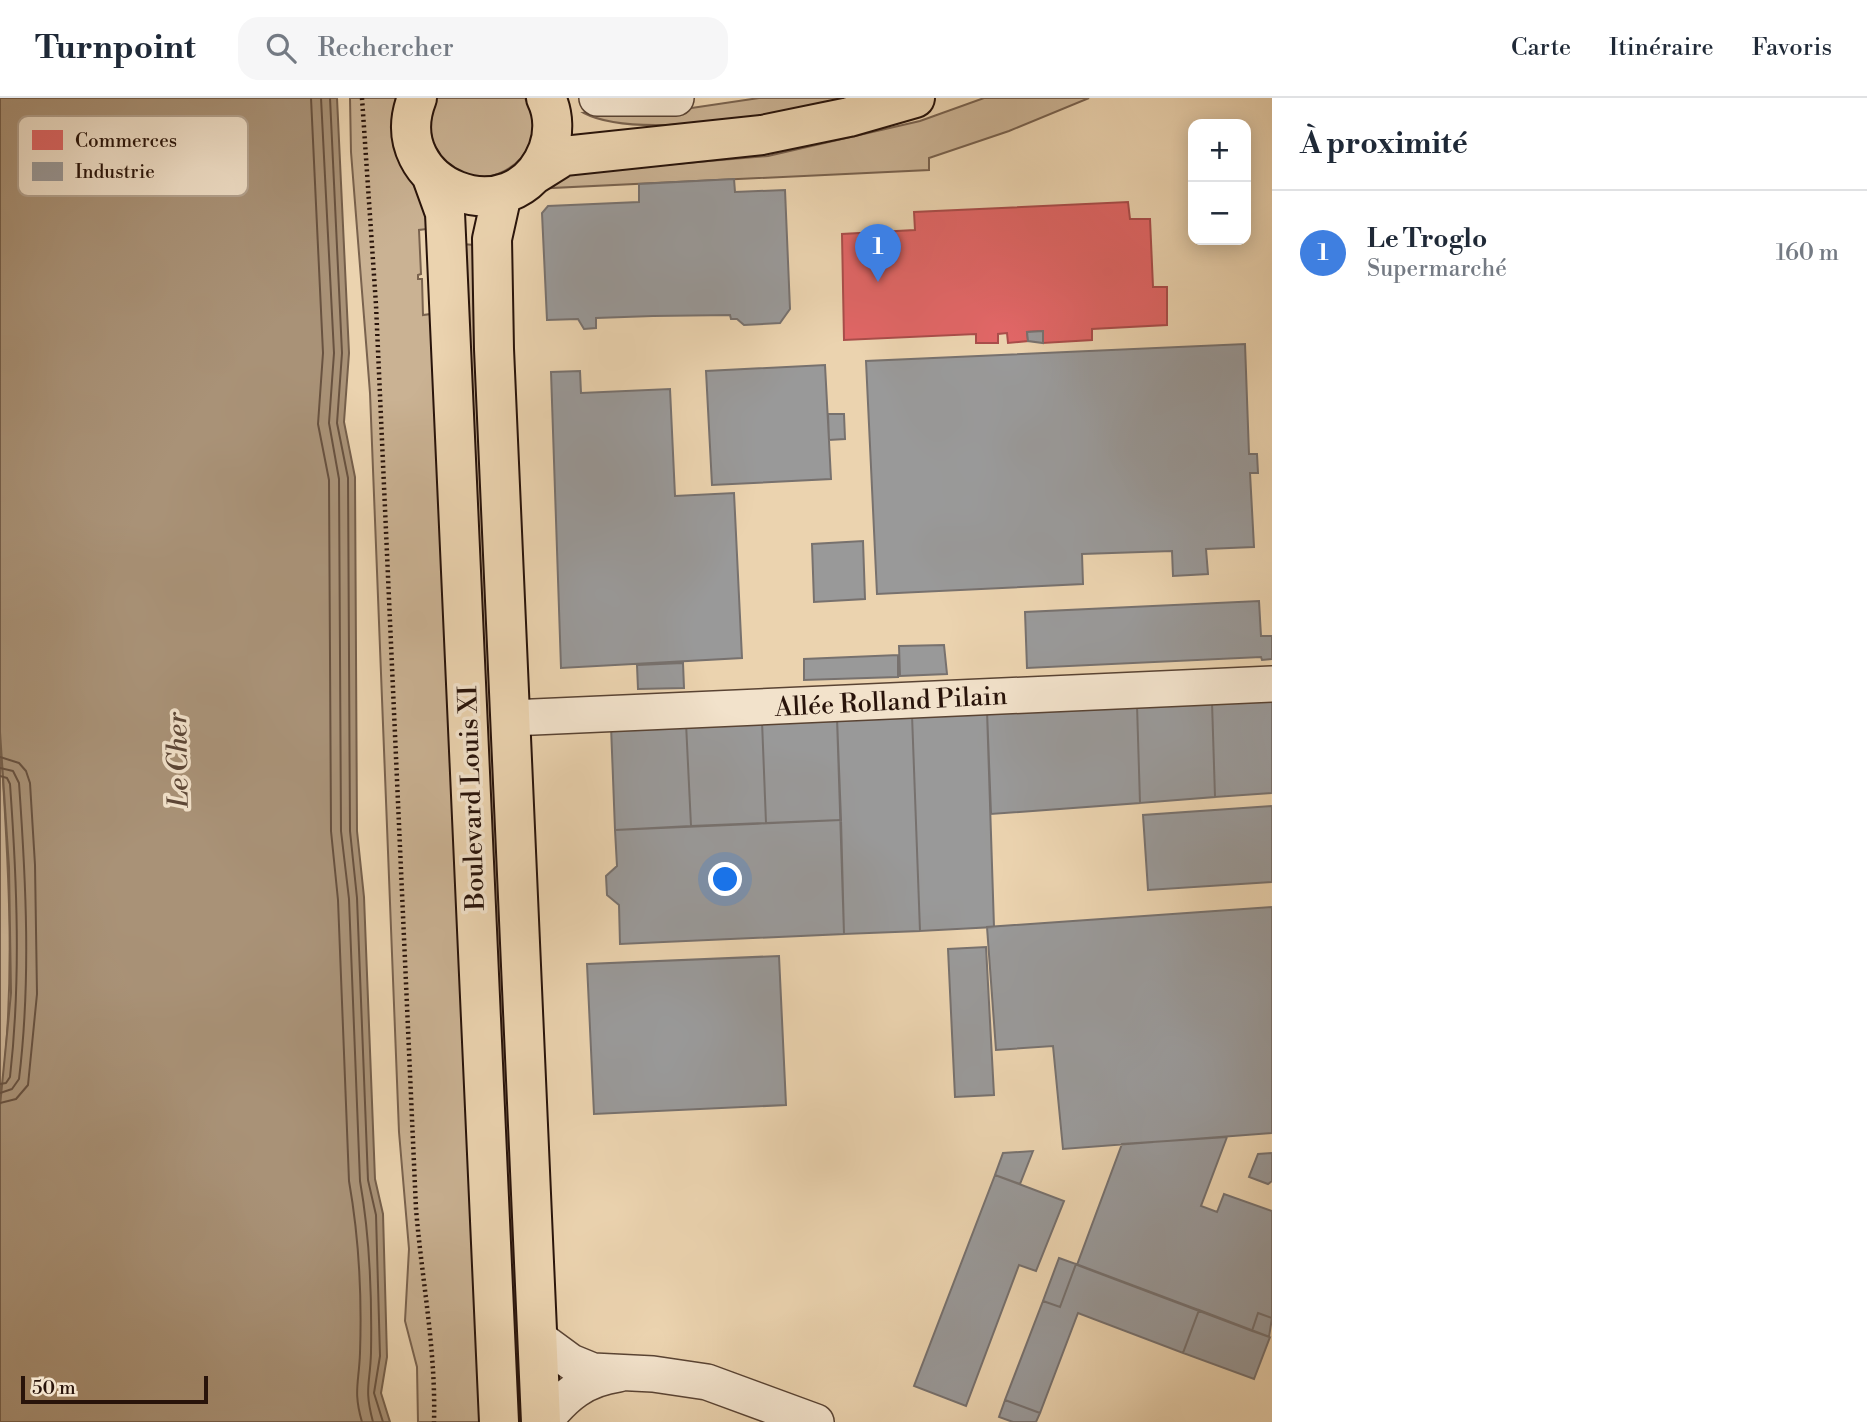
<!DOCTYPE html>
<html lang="fr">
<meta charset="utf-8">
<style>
body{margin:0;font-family:"Libre Bodoni",serif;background:#f6f6f7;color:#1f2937}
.controls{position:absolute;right:21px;top:21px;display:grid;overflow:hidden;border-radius:14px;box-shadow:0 4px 18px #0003}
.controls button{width:63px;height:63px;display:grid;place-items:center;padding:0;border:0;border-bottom:2px solid #e0e1e3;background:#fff;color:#1f2937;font:35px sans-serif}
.scale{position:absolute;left:21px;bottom:18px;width:187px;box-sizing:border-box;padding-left:7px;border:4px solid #28130a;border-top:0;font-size:19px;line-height:24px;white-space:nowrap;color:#28130a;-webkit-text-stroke:5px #f2e2cb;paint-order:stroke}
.you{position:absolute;left:726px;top:782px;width:24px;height:24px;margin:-18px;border:5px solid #fff;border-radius:50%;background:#1a73e8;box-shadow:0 0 0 10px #1a73e833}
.badge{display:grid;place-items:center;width:46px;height:46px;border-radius:50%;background:#ea580c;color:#fff;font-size:23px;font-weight:700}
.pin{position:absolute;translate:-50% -58px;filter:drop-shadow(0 2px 4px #0008)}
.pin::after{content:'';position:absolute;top:37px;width:24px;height:21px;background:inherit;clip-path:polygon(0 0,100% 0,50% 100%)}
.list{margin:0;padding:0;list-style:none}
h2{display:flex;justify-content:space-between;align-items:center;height:91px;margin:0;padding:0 28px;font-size:30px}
h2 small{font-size:23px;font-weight:400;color:#747a83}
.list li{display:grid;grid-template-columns:46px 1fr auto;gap:21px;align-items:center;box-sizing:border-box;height:126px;padding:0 28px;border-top:2px solid #e0e1e3}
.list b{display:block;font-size:26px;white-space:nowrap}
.list p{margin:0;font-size:23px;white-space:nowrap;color:#747a83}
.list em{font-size:23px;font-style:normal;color:#747a83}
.icon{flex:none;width:38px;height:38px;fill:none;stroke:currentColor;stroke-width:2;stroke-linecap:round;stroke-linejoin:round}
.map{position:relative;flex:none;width:1272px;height:1324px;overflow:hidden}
header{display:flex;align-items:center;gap:42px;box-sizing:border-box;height:98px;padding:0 35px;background:#fff;border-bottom:2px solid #e0e1e3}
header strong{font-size:33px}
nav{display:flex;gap:38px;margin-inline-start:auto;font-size:24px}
.search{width:490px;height:63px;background:#f6f6f7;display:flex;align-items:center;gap:18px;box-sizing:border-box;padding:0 24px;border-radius:21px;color:#747a83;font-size:26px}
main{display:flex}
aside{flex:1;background:#fff}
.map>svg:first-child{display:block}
.green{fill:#cab293;stroke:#79624e;stroke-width:2}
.water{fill:#a99277;stroke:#755f4b;stroke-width:2}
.shops{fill:#e06666;stroke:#a94d4a;stroke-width:2}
.industry{fill:#999;stroke:#77716e;stroke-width:2}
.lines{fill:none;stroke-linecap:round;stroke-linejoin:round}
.shore{stroke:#685240;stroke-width:2}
.minor-casing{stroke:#594333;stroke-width:38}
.major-casing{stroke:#28130a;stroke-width:42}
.path{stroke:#28130a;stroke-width:4.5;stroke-dasharray:2 3.5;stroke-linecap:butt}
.minor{stroke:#f2e2cb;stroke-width:35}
.major{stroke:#ebd3af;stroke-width:38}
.labels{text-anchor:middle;stroke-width:7;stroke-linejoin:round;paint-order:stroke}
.street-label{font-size:26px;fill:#28130a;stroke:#f2e2cb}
.water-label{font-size:28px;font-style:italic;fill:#5c4636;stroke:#f2e2cb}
.key{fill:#f2e2cb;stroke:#b5a491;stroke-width:2}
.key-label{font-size:19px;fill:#28130a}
</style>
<header>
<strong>Turnpoint</strong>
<div class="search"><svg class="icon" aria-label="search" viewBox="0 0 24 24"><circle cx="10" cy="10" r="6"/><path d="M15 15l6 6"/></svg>Rechercher</div>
<nav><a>Carte</a><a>Itinéraire</a><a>Favoris</a></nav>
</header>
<main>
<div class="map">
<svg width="1272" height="1324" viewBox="0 0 1272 1324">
<rect width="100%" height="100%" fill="#ebd3af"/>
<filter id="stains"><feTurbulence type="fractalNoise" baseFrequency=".00286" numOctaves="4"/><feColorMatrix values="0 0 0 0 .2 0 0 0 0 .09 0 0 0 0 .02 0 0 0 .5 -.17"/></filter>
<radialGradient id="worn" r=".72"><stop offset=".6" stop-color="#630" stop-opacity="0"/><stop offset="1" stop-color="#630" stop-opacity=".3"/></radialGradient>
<path class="green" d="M350 0H396C380 58 423 79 427 131L419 132 421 176 418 177V181H422L423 217 431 216 480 1324H418L417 1269 405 1223 409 1151 399 1034 370 295 351 54Z
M436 0H525C560 65 466 114 434 46 428 33 430 14 436 0Z
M759 0H847C789 15 637 43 584 15L678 12Z
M984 0H1089L1009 33 929 60V72L551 90 581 67 651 68 768 58 920 23Z
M461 146 475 147 527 1324H512Z
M0 634C8 759 17 883 0 1008Z"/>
<path class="water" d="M0 0H337L349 255 344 324 355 379 357 733 364 799 375 1081 383 1116 387 1259 381 1295 390 1324H0V1008L11 895 9 769 0 634Z"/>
<path class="shops" d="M1128 104 1130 121H1150L1153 189H1167V227L1092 231V242L1043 245V233L1027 234 1028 243 1008 245 1007 235 998 236V245H976V236L844 242 842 136 915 132 914 114Z"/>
<path class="industry" d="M734 81 735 94 785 92 790 211 780 225 744 227 737 221H731L730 217 653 218 596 220V230L584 231 578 221 547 222 542 115 548 108 639 104V86Z
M1043 233V245L1028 243 1027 234Z
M1245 246 1249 356H1257L1258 375H1250L1254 449 1206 451 1208 476 1173 478 1172 453 1082 456 1083 486 877 496 866 263Z
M825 267 831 381 712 387 706 273Z
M580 273 581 295 670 291 675 398 734 395 742 560 561 570 551 274Z
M828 316H844L845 341 829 342Z
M863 443 865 501 814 504 812 446Z
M1259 503 1261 538H1272V561L1262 562 1261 559 1027 570 1025 514Z
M944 547 947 576 900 578 899 548Z
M898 557V579L804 582V561Z
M683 565 684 590 638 591 637 567Z
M1272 602V695L1215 699 1212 604Z
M1212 604 1215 699 1140 705 1137 607Z
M1137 607 1140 705 991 716 987 613Z
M987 613 994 829 920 833 912 617Z
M912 617 920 833 844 836 837 620Z
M837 620 841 722 766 725 762 623Z
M762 623 766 725 691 728 686 625Z
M686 625 691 728 615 732 611 628Z
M1272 708V784L1148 792 1143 717Z
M841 722 844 836 620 846 619 807 607 797 606 778 617 768 615 732Z
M1272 809V1035L1063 1051 1053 948 996 952 987 829Z
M986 849 994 997 955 999 948 851Z
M779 858 786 1007 594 1016 587 866Z
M1227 1039 1201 1108 1217 1114 1224 1096 1272 1113V1220L1258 1215 1252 1233 1077 1167 1122 1046Z
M1033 1053 1020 1086 995 1077 1003 1055Z
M1272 1055V1083L1268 1086 1249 1079 1258 1056Z
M995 1077 1064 1103 1036 1173 1019 1167 966 1308 914 1288Z
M1059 1160 1076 1166 1060 1209 1043 1203Z
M1076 1166 1199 1212 1183 1255 1078 1215 1040 1315 1005 1302 1043 1203 1060 1209Z
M1199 1212 1270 1239 1254 1281 1183 1255Z
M1258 1215 1272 1220 1269 1239 1252 1233Z
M1005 1302 1040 1315 1036 1324H1013L999 1319Z"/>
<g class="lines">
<path class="shore" d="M311 0 323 255 318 326 329 382 331 733 338 802 349 1083C359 1140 362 1198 360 1255 359 1285 353 1293 362 1324
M321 0 334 255 329 325 339 381 341 733 349 801 360 1083C370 1139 372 1198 371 1255 370 1287 364 1290 373 1324
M330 0 342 255 337 325 348 380 350 733 357 800 368 1082 376 1117 380 1258 374 1295 383 1324
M0 659 19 665 26 673 30 685 35 767 37 896 28 987 16 1001 0 1005
M0 670 13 673 19 685C26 784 31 883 19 981L12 991 0 995
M0 678 7 680 10 686C17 784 21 882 10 979L6 985 0 986"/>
<defs>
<path id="minor" d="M597 0H676
M511 620 1272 586
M537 1239 571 1264 593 1273 653 1276 707 1284 816 1324
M544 1324C565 1297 584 1281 619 1276"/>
<path id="major" d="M417 0C382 89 514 141 548 52 554 36 554 16 546 0
M532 78 564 58 762 37 849 19 915 0
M432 79 445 115 499 1324
M502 96 492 141 494 251 541 1324"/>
</defs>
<use href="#minor" class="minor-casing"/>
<use href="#major" class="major-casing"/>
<path class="path" d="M362 0 376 207 416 1111C422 1183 436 1252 434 1324"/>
<use href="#minor" class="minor"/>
<use href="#major" class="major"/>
</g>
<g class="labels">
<g class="street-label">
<text transform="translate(891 603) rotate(-3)" y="9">Allée Rolland Pilain</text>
<text transform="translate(471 700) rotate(-92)" y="9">Boulevard Louis XI</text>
</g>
<g class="water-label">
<text transform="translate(177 662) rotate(-91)" y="10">Le Cher</text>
</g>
</g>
<rect x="18" y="18" width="230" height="80" rx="10" class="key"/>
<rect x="32" y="32" width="31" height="20" fill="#e06666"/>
<rect x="32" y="64" width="31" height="19" fill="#999"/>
<g class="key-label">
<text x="75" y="49">Commerces</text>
<text x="75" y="80">Industrie</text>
</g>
<rect width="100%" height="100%" filter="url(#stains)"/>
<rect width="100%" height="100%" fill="url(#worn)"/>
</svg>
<div class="controls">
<button>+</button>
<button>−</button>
</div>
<div class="scale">50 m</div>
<div class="you"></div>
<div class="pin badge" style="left:878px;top:184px;background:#3f7fe0">1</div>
</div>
<aside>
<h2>À proximité<small></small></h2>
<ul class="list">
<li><span class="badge" style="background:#3f7fe0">1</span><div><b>Le Troglo</b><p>Supermarché</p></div><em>160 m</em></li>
</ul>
</aside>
</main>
